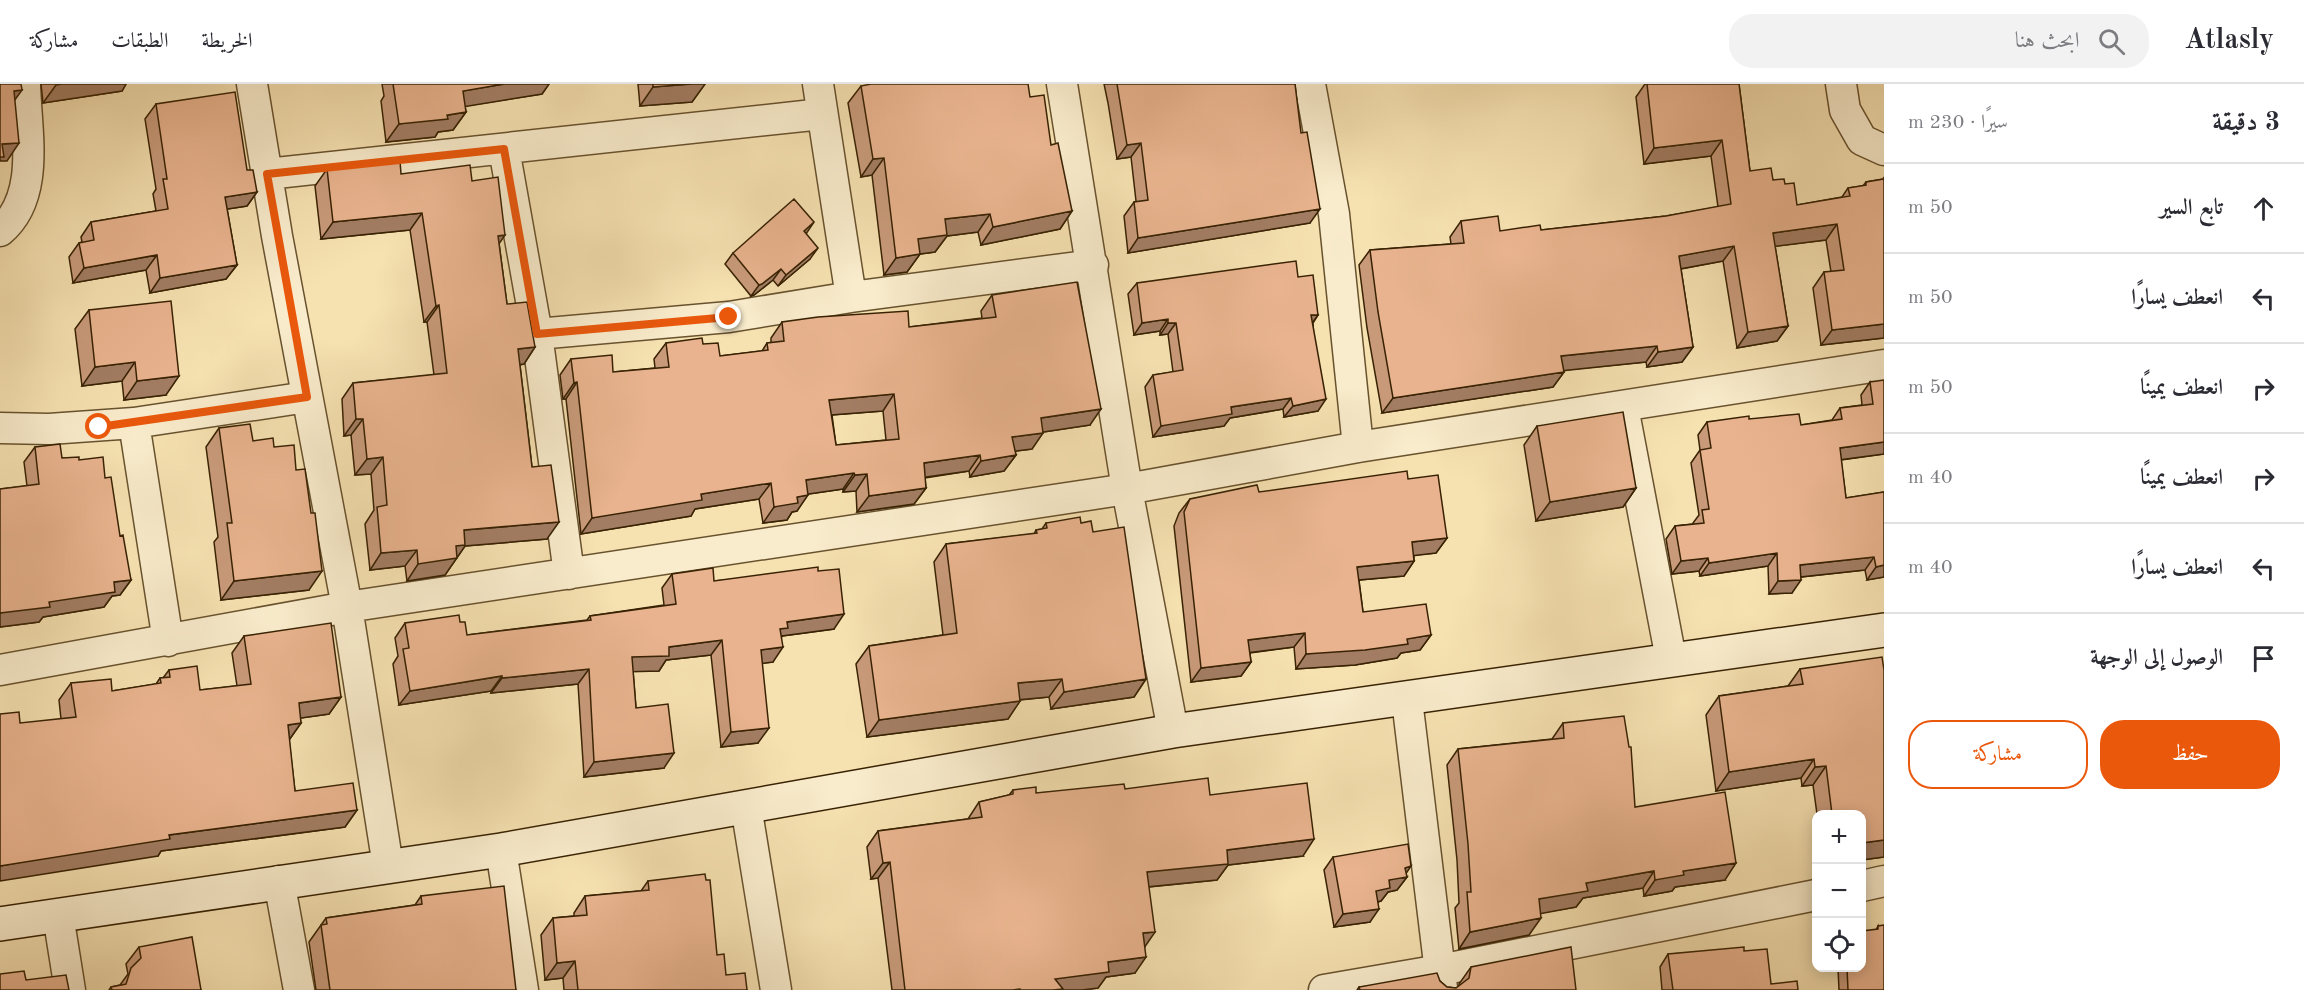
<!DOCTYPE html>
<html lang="ar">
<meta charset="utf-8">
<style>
body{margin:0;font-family:"Old Standard TT",Amiri,serif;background:#f2f2f3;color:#2b2b33;direction:rtl}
.controls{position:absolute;right:18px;bottom:18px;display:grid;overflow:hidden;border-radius:12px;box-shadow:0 3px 15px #0003}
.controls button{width:54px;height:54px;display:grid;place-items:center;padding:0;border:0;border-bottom:2px solid #e1e1e2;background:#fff;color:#2b2b33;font:30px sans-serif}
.stop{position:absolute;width:18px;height:18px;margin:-14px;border:4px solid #ea580c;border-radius:50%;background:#fff}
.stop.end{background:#ea580c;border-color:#fff;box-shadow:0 2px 6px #0008}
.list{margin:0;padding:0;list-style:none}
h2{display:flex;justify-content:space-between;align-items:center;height:78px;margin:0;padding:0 24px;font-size:26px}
h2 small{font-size:20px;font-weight:400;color:#7c7c81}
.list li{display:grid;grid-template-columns:39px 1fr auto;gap:18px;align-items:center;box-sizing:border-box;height:90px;padding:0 24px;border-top:2px solid #e1e1e2}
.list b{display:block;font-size:22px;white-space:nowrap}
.list em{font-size:20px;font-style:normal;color:#7c7c81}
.actions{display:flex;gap:12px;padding:18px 24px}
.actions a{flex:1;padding:14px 0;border:2px solid #ea580c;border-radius:24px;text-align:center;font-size:21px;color:#ea580c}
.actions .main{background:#ea580c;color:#fff}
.icon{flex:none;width:33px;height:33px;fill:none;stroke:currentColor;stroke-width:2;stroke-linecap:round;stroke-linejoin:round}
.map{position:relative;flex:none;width:1884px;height:906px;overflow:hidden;direction:ltr}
header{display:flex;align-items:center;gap:36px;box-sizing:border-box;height:84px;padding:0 30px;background:#fff;border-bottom:2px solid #e1e1e2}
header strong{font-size:28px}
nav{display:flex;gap:33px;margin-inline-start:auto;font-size:21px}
.search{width:420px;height:54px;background:#f2f2f3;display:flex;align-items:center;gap:15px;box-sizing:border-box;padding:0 21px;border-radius:24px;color:#7c7c81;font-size:22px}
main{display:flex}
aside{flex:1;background:#fff}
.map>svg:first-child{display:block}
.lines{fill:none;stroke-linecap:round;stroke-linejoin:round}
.street-casing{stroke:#68522e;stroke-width:33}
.secondary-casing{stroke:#382203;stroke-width:36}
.street{stroke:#f9eccc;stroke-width:30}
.secondary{stroke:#f9eccc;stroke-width:33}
.wall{fill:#c89a7a;stroke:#382203;stroke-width:1.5;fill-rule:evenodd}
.shaded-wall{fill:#a27d63;stroke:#382203;stroke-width:1.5}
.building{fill:#e8b38e;stroke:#382203;stroke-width:1.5;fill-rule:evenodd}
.route{stroke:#ea580c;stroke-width:8}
</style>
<header>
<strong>Atlasly</strong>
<div class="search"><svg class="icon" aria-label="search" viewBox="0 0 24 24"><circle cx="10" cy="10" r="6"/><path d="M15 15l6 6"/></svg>ابحث هنا</div>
<nav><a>الخريطة</a><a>الطبقات</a><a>مشاركة</a></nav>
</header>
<main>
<aside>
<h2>3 دقيقة<small>سيرًا · 230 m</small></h2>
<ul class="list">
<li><svg class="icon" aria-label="ahead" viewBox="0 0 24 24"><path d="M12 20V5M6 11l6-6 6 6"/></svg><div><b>تابع السير</b></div><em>50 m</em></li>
<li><svg class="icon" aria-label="left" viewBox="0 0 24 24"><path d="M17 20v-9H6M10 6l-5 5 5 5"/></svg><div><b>انعطف يسارًا</b></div><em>50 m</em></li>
<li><svg class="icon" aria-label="right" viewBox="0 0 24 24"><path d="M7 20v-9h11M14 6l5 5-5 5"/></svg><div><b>انعطف يمينًا</b></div><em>50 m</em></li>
<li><svg class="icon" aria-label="right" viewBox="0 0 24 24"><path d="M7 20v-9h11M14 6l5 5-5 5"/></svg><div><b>انعطف يمينًا</b></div><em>40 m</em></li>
<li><svg class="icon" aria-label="left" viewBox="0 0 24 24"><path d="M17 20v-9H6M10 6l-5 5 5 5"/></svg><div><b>انعطف يسارًا</b></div><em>40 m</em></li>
<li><svg class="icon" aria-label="arrive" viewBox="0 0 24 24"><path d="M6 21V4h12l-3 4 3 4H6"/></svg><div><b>الوصول إلى الوجهة</b></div></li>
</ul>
<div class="actions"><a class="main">حفظ</a><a>مشاركة</a></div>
</aside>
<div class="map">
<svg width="1884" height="906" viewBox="0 0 1884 906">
<rect width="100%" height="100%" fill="#f6e1b1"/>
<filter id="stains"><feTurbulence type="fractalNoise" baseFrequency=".00333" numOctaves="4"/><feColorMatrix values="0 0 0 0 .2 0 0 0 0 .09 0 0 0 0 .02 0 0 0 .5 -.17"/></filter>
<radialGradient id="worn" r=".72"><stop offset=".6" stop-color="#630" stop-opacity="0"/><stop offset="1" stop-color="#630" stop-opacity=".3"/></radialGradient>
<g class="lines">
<defs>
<path id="street" d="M252 0 277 152 347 523 388 782
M818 0 851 213
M1062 0 1127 405 1173 647
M1310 0 1334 130 1358 363
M1841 0 1845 26 1862 56 1884 66
M504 65 537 250 569 490
M267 90 822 30
M0 147C41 113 26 47 25 0
M537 250 729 233 851 213 1093 181
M1623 323 1671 575
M134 339 168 557
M0 344 49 345 134 339 307 313
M0 586 347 523 1127 405 1358 363 1884 281
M1407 616 1442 904
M746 722 776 906
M501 766 523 906
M279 797 299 906
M1862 802 1884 797
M58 831 70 906
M1324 906 1440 886 1816 811"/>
<path id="secondary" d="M0 840 501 766 1173 647 1884 546"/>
</defs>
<use href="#street" class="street-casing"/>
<use href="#secondary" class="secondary-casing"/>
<use href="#street" class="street"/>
<use href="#secondary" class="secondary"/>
</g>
<path class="wall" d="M41 0H126L122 7 43 19Z
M382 0H549L542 10 465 22 466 28 453 46 438 48 435 53 386 58 381 17 384 12Z
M638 0H705L692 18 640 22Z
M1104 0H1295L1310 139 1128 169 1124 132 1134 118 1136 117 1131 73 1117 75 1108 19Z
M1645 0H1739L1750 87 1785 100 1797 121 1842 113 1848 104 1863 102 1866 98 1883 95 1884 93V254L1821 261 1813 204 1824 188H1831L1826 156 1775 162 1788 242 1777 257 1737 264 1723 177 1681 185 1693 263 1682 278 1647 283 1646 278 1564 286V288L1553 303 1382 329 1367 244 1359 181 1370 166 1451 160 1450 153 1461 137 1500 147 1541 146 1666 132 1718 123 1711 72 1644 80 1636 13Z
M861 2 1030 13 1051 61 1072 127 1060 145 981 161 978 148 947 152 935 168 920 170 907 188 884 191 872 91 861 93 848 19Z
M156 20 247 86 257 108 247 122 227 125 237 181 226 195 150 209 146 186 73 199 69 173 79 159 82 158 81 153 91 138 156 127 153 110 156 105 145 35Z
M327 85 401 90 472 97 499 159 507 220 535 263 524 280 520 281 532 383 547 455 465 462 445 491 407 497 405 482 370 486 365 440 374 426 371 390 355 391 351 351 344 352 342 315 353 299 434 291 427 238H424L410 146 321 155 315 102Z
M806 150 810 175 778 202 773 196 754 211 751 212 725 180 733 169Z
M1298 193 1318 231 1313 239 1318 327 1284 333 1283 325 1230 334 1224 342 1153 353 1145 303 1153 291 1173 288 1168 250 1160 251V247L1134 251 1128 210 1137 199Z
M992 211 1090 341 1043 348 1032 365 1015 367 1016 371 1004 387 970 393 969 387 925 394 926 404 914 420 857 428 856 407 843 408V405L808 410 797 427 792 428 787 436 763 439 759 415 695 425 691 432 581 450 566 315H563L560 291 571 275 613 288 655 284 654 275 666 259 703 260 720 272 762 267 767 259H771V254L782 238 909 243 982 234 981 227ZM883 327 886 356 836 361 832 331Z
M89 226 166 311 124 316 122 297 82 302 75 245Z
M1870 298 1884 370 1841 376 1846 414 1884 408V493L1867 496 1865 486 1801 493 1792 509 1769 510 1768 482 1700 492 1699 487 1672 490 1666 455 1675 442 1693 440V439L1699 431 1691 379 1700 366 1698 351 1707 338 1749 335 1801 341 1832 336 1840 324 1862 321 1861 311Z
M1537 342 1636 404 1623 423 1536 437 1524 361Z
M219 344 253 357 274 363 296 386 309 506 221 516 214 458 218 453 206 363Z
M35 363 62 374 79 376 105 394 131 496 120 511 112 512 104 523 43 533 39 538 0 543V405L27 402 24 378Z
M1408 395 1447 454 1436 469 1414 471V477L1404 492 1359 496 1363 528 1431 551 1420 566 1401 569 1397 574 1355 581 1296 585 1294 563 1250 569 1251 578 1241 592 1191 598 1174 442 1179 429 1190 415Z
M1046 439H1081L1093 448 1146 595 1134 613 1051 625 1049 613 1020 616V617L1008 635 867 653 856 580 869 562 943 551 934 478 946 460 1034 450 1036 446 1042 445Z
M818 487 834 545 782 552 773 578 762 579 758 659 721 663 711 571 666 576 659 587H633L636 624 664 684 584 693 578 600 491 609V607L399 621 393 580 398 572 395 554 405 539 460 538 467 551 587 536 590 532 664 521 662 504 672 490 714 497Z
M244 552 341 613 329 630 300 634 301 639 289 656 295 707 357 726 345 743 161 767 158 772 61 635 59 616 71 599 112 607 156 600 160 594H163L169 586 200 606 237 602 232 569Z
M1800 585 1884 586V773L1862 776V730H1817L1813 701 1802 702 1801 694 1716 707 1706 631 1719 612 1788 602Z
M1563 639 1635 723 1725 796 1675 803 1672 807 1644 812 1643 804 1583 814 1576 823 1540 829 1529 851 1459 865 1455 824 1459 819 1457 776 1447 681 1458 665 1552 655Z
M1125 705 1210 711 1303 772 1228 781 1217 796 1149 803 1145 862 1135 889 1106 893 1098 904 1082 906H892L878 794 871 795 867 763 878 747 968 735 979 718 1009 711 1013 706 1036 709Z
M1333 773 1406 790 1407 793 1397 806 1388 808 1381 817 1378 818 1370 838 1334 843 1324 786Z
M648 797 717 871 726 891 747 906H564L563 894 545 896 541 851 553 834 574 832V829L585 812 641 807Z
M421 812 516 906H316L309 858 326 834 415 821Z
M1878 842 1884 906H1839L1838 884H1862L1876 846Z
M139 863 201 906H109L111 903 120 901 128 890 126 880Z
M1744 867 1771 900 1798 906H1662L1660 883 1668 870Z
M1471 883 1576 906H1357L1359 903 1440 897 1447 903 1456 904 1459 903V900Z"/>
<path class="shaded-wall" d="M62 0H126L122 7 43 19 56 1Z
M504 0H549L542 10 450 25 463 7Z
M691 0H705L692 18 640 22 653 3Z
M22 6 9 24 14 7Z
M466 28 453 46 438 48 435 53 386 58 399 40Z
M1722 56 1711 72 1644 80 1654 64Z
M19 59 7 77H0V63L2 60Z
M1141 59 1131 73 1117 75 1127 61Z
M884 74 872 91 861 93 873 75Z
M257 108 247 122 215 127 225 113Z
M1320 125 1310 139 1128 169 1138 154Z
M1072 127 1060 145 981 161 993 143Z
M422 129 410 146 321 155 333 138Z
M990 130 978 148 947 152 935 168 905 172 918 155 945 135Z
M814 138 806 150 804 147Z
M1837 140 1826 156 1762 164 1773 149Z
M505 151 494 167 498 152Z
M1734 162 1723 177 1669 187 1679 172Z
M818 164 810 175 778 202 786 191Z
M920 170 907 188 884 191 896 174Z
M157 171 146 186 73 199 84 184Z
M237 181 226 195 150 209 160 194Z
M781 185 773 196 754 211 751 212 759 201Z
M439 221 427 238H424L436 222Z
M1311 231H1318L1310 242Z
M1168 235 1160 247 1134 251 1142 239Z
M1168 239H1176L1168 250 1160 251Z
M1884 240V254L1821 261 1832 246Z
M1788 242 1777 257 1737 264 1748 248Z
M1657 262 1646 278 1550 288 1561 272Z
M535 263 524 280 506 282 518 265Z
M1693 263 1682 278 1647 283 1658 268Z
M135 278 122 297 82 302 95 283Z
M1564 288 1553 303 1382 329 1393 314Z
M179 292 166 311 124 316 137 297Z
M577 298 566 315H563L574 299Z
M894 310 883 327 818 332 829 316Z
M1291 314 1283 325 1230 334 1224 342 1153 353 1161 342 1231 323Z
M1326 315 1318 327 1284 333 1293 322Z
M1101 325 1090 341 1030 350 1041 334Z
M356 335H363L351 351 344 352Z
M1043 349 1032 365 1001 369 1012 353Z
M1884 358V370L1831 377 1840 364Z
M980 371 969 387 912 395 924 379Z
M1016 371 1004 387 970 393 981 377Z
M383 373 371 390 355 391 367 375Z
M854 389 843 405 795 412 806 396Z
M867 390 856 407 843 408 855 391Z
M771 399 759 415 695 425 691 432 581 450 592 434 701 410Z
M926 404 914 420 857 428 869 412Z
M1636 404 1623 423 1536 437 1550 418Z
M808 411 797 427 792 428 787 436 763 439 774 423 797 413Z
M559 438 547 455 465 462 445 491 407 497 418 480 464 446Z
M1447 454 1436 469 1402 473 1412 458Z
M417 466 405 482 370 486 381 469Z
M1777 469 1768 482 1700 492 1709 479Z
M1874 473 1865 486 1791 494 1800 481Z
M1708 474 1699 487 1672 490 1681 477Z
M1414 477 1404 492 1347 497 1357 483Z
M1884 481V493L1867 496 1876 483Z
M322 487 309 506 221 516 234 497Z
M131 496 120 511 112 512 104 523 43 533 39 538 0 543V529L49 518 114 498Z
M1801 496 1792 509 1769 510 1778 497Z
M844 530 834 545 782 552 777 559 780 545 787 538Z
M1305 549 1294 563 1238 570 1248 556Z
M1431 551 1420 566 1401 569 1397 574 1355 581 1296 585 1306 570Z
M722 556 711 571 666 576 659 587 622 588 632 573 669 563Z
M783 563 773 578 750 581 761 566Z
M1251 578 1241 592 1191 598 1201 584Z
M589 585 578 600 491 609 502 594Z
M502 592 491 607 399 621 410 607Z
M1062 595 1049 613 1005 617 1018 599Z
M1146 595 1134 613 1051 625 1064 608Z
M341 613 329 630 287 636 299 619Z
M1020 617 1008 635 867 653 879 636Z
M301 639 289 656 288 641Z
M769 644 758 659 721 663 731 648Z
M674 669 664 684 584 693 594 678Z
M1814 675 1801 694 1716 707 1729 688Z
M1826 682 1813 701 1802 702 1815 683Z
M357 726 345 743 161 767 158 772 0 797V782L169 751Z
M1314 755 1303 772 1228 781 1217 796 1136 804 1147 788 1227 766Z
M1884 756V773L1862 776V759Z
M890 778 878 794 871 795 883 779Z
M1736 779 1725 796 1675 803 1672 807 1644 812 1655 796 1683 787Z
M1411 782 1403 794 1407 793 1397 806 1388 808 1381 817 1367 820 1376 807 1405 784Z
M1654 787 1643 804 1583 814 1576 823 1528 832 1539 815 1586 799Z
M1379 825 1370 838 1334 843 1343 830Z
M1541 834 1529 851 1459 865 1470 848Z
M1155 848 1144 864 1143 849Z
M1146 873 1135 889 1106 893 1098 904 1082 906H1047L1055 895 1108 878Z
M575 877 563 894 545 896 557 879Z"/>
<path class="building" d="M0 0H21L22 6 14 7 19 59 2 60 4 73H0Z
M393 0H504L463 7 466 28 447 31 448 35 399 40Z
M653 0H691L653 3Z
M871 0H1028L1030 13 1044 11 1051 61 1058 59 1072 127 993 143 990 130 945 135 947 151 918 155 920 170 896 174 884 74 873 75 861 2Z
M1117 0H1295L1301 49 1307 48 1320 125 1138 154 1134 118 1148 116 1141 59 1127 61Z
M1647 0H1739L1750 87 1771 84 1773 96 1784 95 1785 100 1794 99 1797 121 1850 112 1848 104 1866 101V98L1884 95V240L1832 246 1824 188 1844 186 1837 140 1773 149 1788 242 1748 248 1734 162 1679 172 1693 263 1658 268 1657 262 1561 272 1564 288 1393 314 1378 228 1370 166 1464 159 1461 137 1498 132 1500 147 1540 141 1541 146 1666 132 1731 120 1722 56 1654 64Z
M235 8 247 86H253L257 108 225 113 237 181 160 194 157 171 84 184 79 159 94 156 91 138 168 125 163 95H167L156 20Z
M400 77 401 90 470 81 472 97 498 93 505 151 498 152 507 220 527 218 535 263 518 265 532 383 551 381 559 438 464 446 465 461 456 462 457 474 418 480 417 466 381 469 377 423 387 421 383 373 367 375 363 335H356L353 299 447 289 439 221 436 222 422 129 333 138 327 85Z
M794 115 814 138 804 147 818 164 786 191 781 185 762 200 759 201 733 169Z
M1296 177 1298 193 1313 191 1318 231H1311L1326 315 1293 322 1291 314 1231 323 1232 330 1161 342 1153 291 1183 286 1176 239H1168V235L1142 239 1137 199Z
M1077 198 1101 325 1041 334 1043 349 1012 353 1016 371 981 377 980 371 924 379 926 404 869 412 867 390 855 391 854 389 806 396 808 411 797 413 798 419 774 423 771 399 701 410 702 416 592 434 577 298 574 299 571 275 612 271 613 288 669 283 666 259 702 254 703 260 718 259 720 272 768 266 767 259 784 257 782 238 818 233 908 227 909 243 996 233 992 211ZM894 310 899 355 836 361 829 316Z
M171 217 179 292 137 297 135 278 95 283 89 226Z
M1884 296V358L1840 364 1846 414 1884 408V481L1876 483 1874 473 1800 481 1801 496 1778 497 1777 469 1709 479 1708 474 1681 477 1675 442 1704 439 1702 426 1709 425 1700 366 1711 364 1707 338 1749 332V335L1799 330 1801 341 1842 335 1840 324 1873 320 1870 298Z
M1623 328 1636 404 1550 418 1537 342Z
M250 340 253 357 273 354 274 363 294 361 296 386 305 385 311 429H315L322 487 234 497 227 439H232L219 344Z
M60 360 62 374 79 373V376L103 373 105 394 111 393 120 452 123 451 131 496 114 498 115 508 49 518 50 523 0 529V405L39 400 35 363Z
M1407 387 1408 395 1438 391 1447 454 1412 458 1414 477 1357 483 1363 528 1426 520 1431 551 1407 555 1408 560 1365 566 1306 570 1305 549 1248 556 1251 578 1201 584 1184 428 1190 415 1257 401 1259 408Z
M1080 433 1081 439 1091 437 1093 448 1124 443 1146 595 1064 608 1062 595 1018 599 1020 617 879 636 869 562 957 549 946 460 1037 449 1036 446 1047 444 1046 439Z
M818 483V487L839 485 844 530 787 538 788 544 780 545 783 563 761 566 769 644 731 648 722 556 669 563V572L632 573 636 624 668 620 674 669 594 678 589 585 502 594V592L410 607 403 565 409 564 405 539 459 531 460 538H465L467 551 591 536 590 532 676 520 672 490 713 484 714 497Z
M331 539 341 613 299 619 301 639 288 641 295 707 353 699 357 726 169 751 170 755 0 782V630L19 628 20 639 76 633 71 599 111 595 112 607 161 599 160 594 170 593 169 586 197 582 200 606 251 600 244 552Z
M1882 573 1884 586V756L1862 759V730H1832L1826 682 1815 683 1814 675 1729 688 1719 612 1803 600 1800 585Z
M1624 632 1629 663H1631L1635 723 1725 708 1736 779 1683 787 1684 791 1655 796 1654 787 1586 799 1588 807 1539 815 1541 834 1470 848 1467 808H1471L1468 760 1458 665 1564 654 1563 639Z
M1208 694 1210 711 1307 699 1314 755 1227 766 1228 780 1147 788 1155 848 1143 849 1146 873 1108 878 1109 888 1055 895 1063 905 1053 906H1020V905L1013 906H905L890 778 883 779 878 747 982 733 979 718 1013 710V706L1036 703V709L1124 700 1125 705Z
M1408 760 1411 782 1405 784 1407 793 1389 796 1390 804 1376 807 1379 825 1343 830 1333 773Z
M705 790 706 796H710L717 871 724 870 726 891 745 889 747 906H578L575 877 557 879 553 834 587 831 585 812 649 806 648 797Z
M504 802 516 906H330L321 841 327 840 326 834 422 820 421 812Z
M1884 841V906H1848L1847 884H1862V847L1878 845V842Z
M192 853 201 906H112L111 903 126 900 131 884 141 874 139 863Z
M1571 863 1576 906H1360L1359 903 1437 889 1440 897 1447 903 1456 904 1469 894 1471 883Z
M1744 863V867L1767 865 1771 900 1797 897 1798 906H1673L1668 870Z
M24 887 26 896 66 891 69 906H0V890Z"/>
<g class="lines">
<path class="route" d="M99 343 307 313 267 90 504 65 537 250 729 233"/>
</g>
<rect width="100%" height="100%" filter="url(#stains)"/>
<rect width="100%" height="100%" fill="url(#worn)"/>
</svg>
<div class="controls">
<button>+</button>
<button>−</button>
<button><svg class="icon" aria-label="locate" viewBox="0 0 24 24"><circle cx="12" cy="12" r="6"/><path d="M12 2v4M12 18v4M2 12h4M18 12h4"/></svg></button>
</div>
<div class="stop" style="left:99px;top:343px"></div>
<div class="stop end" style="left:729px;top:233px"></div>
</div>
</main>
